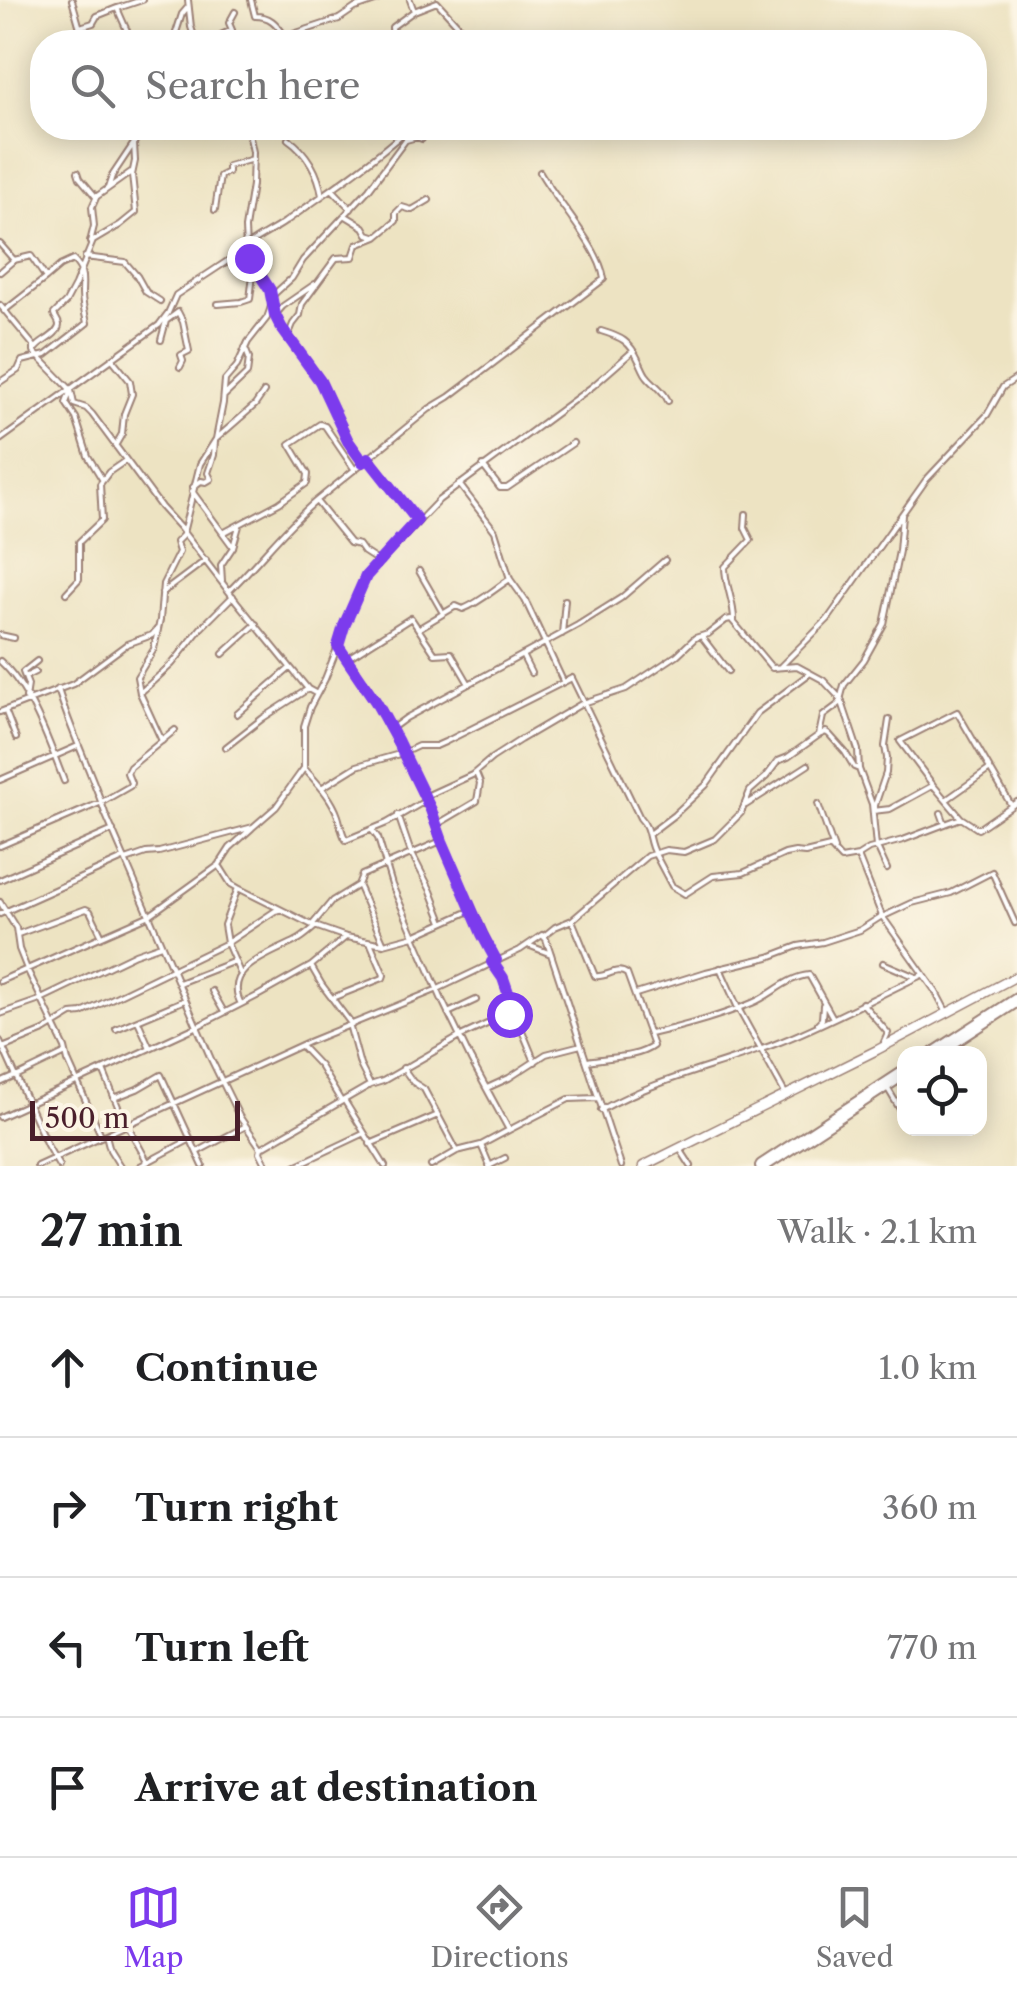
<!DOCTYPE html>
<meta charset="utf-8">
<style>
body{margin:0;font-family:"Libre Caslon Text",serif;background:#f2f2f2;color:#202124}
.controls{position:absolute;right:30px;bottom:30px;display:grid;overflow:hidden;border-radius:20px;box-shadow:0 5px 25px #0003}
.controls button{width:90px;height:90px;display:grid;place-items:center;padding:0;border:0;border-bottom:2px solid #e0e0e0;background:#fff;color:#202124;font:50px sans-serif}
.scale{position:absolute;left:30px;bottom:25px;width:210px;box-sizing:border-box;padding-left:10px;border:5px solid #4a1f2b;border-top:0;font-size:28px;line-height:35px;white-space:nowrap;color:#4a1f2b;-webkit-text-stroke:8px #fcf5e5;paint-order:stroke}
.stop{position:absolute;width:30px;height:30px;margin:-22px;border:8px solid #7c3aed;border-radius:50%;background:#fff}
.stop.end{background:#7c3aed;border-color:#fff;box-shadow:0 2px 10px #0008}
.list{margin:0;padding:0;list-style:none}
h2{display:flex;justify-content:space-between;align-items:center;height:130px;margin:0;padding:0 40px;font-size:42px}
h2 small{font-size:32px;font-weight:400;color:#757577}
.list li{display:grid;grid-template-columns:65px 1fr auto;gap:30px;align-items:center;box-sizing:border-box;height:140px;padding:0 40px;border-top:2px solid #e0e0e0}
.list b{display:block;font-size:38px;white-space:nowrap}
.list em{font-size:32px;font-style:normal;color:#757577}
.icon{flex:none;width:55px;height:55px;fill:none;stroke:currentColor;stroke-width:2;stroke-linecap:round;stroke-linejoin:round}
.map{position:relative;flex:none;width:1017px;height:1166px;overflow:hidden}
.search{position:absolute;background:#fff;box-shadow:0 5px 25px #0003;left:30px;right:30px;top:30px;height:110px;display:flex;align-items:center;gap:25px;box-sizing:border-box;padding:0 35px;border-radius:40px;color:#757577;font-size:38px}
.sheet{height:690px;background:#fff}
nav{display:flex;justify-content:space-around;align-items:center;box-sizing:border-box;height:140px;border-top:2px solid #e0e0e0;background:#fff;font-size:28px;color:#757577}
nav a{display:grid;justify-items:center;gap:5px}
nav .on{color:#7c3aed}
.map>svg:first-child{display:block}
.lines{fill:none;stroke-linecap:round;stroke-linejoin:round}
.street-casing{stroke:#9c8176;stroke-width:8}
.secondary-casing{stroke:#9c8176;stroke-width:11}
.highway-casing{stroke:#9c8176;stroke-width:16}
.street{stroke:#fff;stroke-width:4}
.secondary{stroke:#fff;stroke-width:8}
.highway{stroke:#fff;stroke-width:12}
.route{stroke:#7c3aed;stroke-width:12}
</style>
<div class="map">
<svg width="1017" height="1166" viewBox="0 0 1017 1166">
<rect width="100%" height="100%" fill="#fcf5e5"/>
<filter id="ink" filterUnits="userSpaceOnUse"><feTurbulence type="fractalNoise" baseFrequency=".01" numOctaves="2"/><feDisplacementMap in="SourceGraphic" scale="20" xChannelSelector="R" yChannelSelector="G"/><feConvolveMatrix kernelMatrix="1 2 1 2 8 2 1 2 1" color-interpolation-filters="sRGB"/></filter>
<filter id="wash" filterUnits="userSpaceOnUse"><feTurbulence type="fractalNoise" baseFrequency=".0048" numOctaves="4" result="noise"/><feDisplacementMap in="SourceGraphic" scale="40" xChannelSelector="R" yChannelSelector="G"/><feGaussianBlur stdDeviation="2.25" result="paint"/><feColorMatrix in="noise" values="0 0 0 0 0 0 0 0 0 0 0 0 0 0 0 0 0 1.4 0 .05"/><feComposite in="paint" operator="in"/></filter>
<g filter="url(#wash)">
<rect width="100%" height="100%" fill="#ede3c2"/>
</g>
<g filter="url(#ink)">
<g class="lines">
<defs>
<path id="street" d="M72 0 81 32 88 42
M188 0 191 27 196 42
M251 0 255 16C270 16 276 23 284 35
M118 8 142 0
M414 11 437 2 468 36
M80 27 93 23 97 16 117 8 132 42
M74 42 81 29
M173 42 182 14 188 7
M222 42 221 35 232 30 229 23 235 12
M269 42 339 19 355 8 378 0
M393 42 392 27 414 11 410 0
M409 134 420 128
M288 139C307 152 319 174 322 196
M406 140 417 137 422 139
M78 172 80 178 96 197 131 172
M108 188 112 176 134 143 132 128
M332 189 351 209
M215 210 220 176 228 172V166L253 159
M346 216 364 227 368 234 377 237 396 221V213L402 207 412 210 429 200
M90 242 94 226 92 207 96 198
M0 244 14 260 31 256 46 278 60 266 73 260C85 272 82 279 82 294 82 304 85 313 87 323L46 355 22 361 18 370 0 382
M85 257 125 262 137 276 146 292 160 301
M0 272 14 260
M272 296 292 278 303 260 369 189 407 138 411 128
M218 304 241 302 250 299 254 267
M272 304 281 327 321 381 348 441 363 462
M0 305 34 346V352L71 390 74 404 86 408 92 414 161 507 180 528 237 602 308 689 317 694
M4 311 46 278
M275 315 283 306 315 284
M601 331C621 337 630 341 639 361 641 364 644 373 647 376 654 385 664 390 668 401
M288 336 293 324 300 315 302 304 336 258 353 257 357 245 377 237
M161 340 166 321 178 312 183 322 189 351 181 355 183 361 180 367
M36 348C41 341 59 335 59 325 59 321 55 318 54 314L66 302 75 285 93 241 120 225 136 212 132 175 135 161 134 143 143 128
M113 360 130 381 132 394 124 414 122 434 115 446
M71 390 66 403 76 418 88 456 102 479
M224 396 247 374 249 358 245 348
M216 439 255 405 264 392
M0 440 159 325 168 313 176 295 241 252C249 241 273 231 285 222 329 191 369 164 409 128
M369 458 417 520
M483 466 500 488H507L573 443
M459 484 495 531 510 579 525 600 563 681
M193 487 201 481 206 482 211 479 208 473 214 455 215 441
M192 491 233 547
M183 533 200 464 216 439 223 403 225 380 237 366 248 342 267 318 272 304 269 289 246 250 245 228 252 185 253 152 248 128
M223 533 279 503 307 483 308 474 290 444 320 424 325 426 355 470
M378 561 364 552 359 545 350 543 316 501 429 409 449 397 604 279C600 248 556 201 540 172
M419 571 443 613
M222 581 221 565 233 547 239 526
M229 591C259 562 284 528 316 501
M66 593 79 579V542L102 520 100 484 109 472 125 461
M162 593 206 560
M734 620C734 601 725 585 725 567L751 540 745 528 746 514
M421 627 456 606 463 609C481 602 494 589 510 579
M562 634 565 600
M0 635 14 638
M702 637 728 671
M338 646 377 702 398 743 431 810 441 841 496 960
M223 654 256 624
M522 655 531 673
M348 658 411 618 435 654 451 653 469 684
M0 661C31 689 49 742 64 781
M781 666 828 619 926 480 987 415 1003 387 1017 378
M25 677 35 672
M58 689C71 732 91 771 105 813L211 1059 239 1116 261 1148 370 1085 383 1081 461 1036 513 1012 503 978 492 962
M140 693 172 664 201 628 233 596
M26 698 28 685 23 672 37 661
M5 710 16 738
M0 712 73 684 127 644 152 635 157 629
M237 714 290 668
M391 729 406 718 578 625 621 598 665 560
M819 735 826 732 829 734 845 752 854 767 859 769
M162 741 140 693 137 677 154 649 160 620 163 584 179 552 176 542 184 534
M226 747 263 718 308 689
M304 768C317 783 331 796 338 816 341 825 341 832 346 840L387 823 425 801
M0 780 78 746
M323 787 357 766 403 753 418 746H436L445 742 572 678 640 818C651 829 647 841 655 854
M424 797 472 775 492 758 520 740 583 703 626 689 677 655 695 638 708 634 726 620 731 619 772 668 797 666 823 680 841 699 858 750 859 769 872 804 876 847
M946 800 990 769
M818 804 834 849
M746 805 808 765
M873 811 886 773 887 758 885 746 889 720
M873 811 890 809 932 786
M941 813 945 824
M398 815 411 853
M961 818 933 785 900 741 957 712 1011 805
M438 824 477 801 480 783 476 773
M372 830 378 838 392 885 442 1000 471 1060 509 1130 481 1145 490 1166
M649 834 674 815 706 785 757 713 809 674
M0 846 102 802 130 786 131 783 127 773 130 767 175 730
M877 847 887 869
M412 854 431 891 443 922
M655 854 672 886 685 894 713 876 743 873 785 854 795 852 805 853 830 847 841 859 858 856
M126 860 146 853 159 852 253 827 276 807 304 768V726L310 707 325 679 338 646 344 626 366 576 439 500 593 386 633 351
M0 880 113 830
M358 885 384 944
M238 888 312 925 346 937 384 944 414 936 472 910
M0 902 16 928 19 949 27 969 65 1048 68 1061 101 1135
M0 914 123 859
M882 917 912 903 951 893 992 872 1015 923
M572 920 595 976C607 978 616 966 627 974L653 1046C637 1058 608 1057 588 1061
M312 925 332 901 358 885 362 875 441 841
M18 934 86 909 90 911 102 936
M544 936 555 927 572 920 647 856 666 850 684 852 715 839 741 813 750 791 766 777 778 761 788 757 819 735 823 716 839 704 844 685 864 660 884 624 899 551 902 515
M528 945 551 954
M883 963 916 977
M311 966 322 985 352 1025
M720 968 738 1008 786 1095
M240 973 227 943 275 911 280 910
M0 981 150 915 219 865
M179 983 235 961
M212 991 224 1012
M636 994 706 972 769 957 798 946 823 942 860 930 882 916
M332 998 383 978 384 975 370 942
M862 1003 888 1033 884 1042
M241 1004C222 968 271 954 296 941 303 938 310 931 316 926
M514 1011 535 1062
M448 1013 476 1000
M947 1013 936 992 882 916 858 856 869 849 903 840 961 818 978 829 1017 802
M0 1014 37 1001 135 954 161 945
M138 1021 150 1048
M818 1023 822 1019 823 1005
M350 1028 360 1065 370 1085
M116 1029 185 1000
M650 1034C685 1026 719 1017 752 1003 772 995 787 977 809 975L833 1018
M0 1041 47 1145 59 1166
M301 1046 320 1066 341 1101
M0 1049 44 1031 72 1014 82 1013 227 943 224 925 238 888 231 884 219 865 230 848 252 828
M403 1068 413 1082 424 1089 457 1151 481 1145
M103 1070 126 1126
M16 1077 66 1053
M0 1083 16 1076
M487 1088 509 1078 546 1054 581 1045
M888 1089 904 1116
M114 1098 137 1089 161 1075 203 1166
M344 1100 385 1166
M601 1110C656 1079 717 1067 775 1044 825 1025 873 998 922 975
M0 1117 198 1026 259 995 311 966 346 937
M128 1126 147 1161
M509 1130 569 1099 597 1098
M106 1135 110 1150 120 1166
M370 1144 438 1115
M261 1148 260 1152 267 1166
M680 1149 691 1166
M197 1152 246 1126
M37 1166 308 1042 438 989 520 950 542 935 546 939 621 1166
M140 1166 189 1140
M295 1166 363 1134
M431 1166 457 1151
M489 1166 505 1158"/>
<path id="secondary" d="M643 1166 877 1050 1017 976"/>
<path id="highway" d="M934 1054 1017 1000
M762 1166 904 1073"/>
</defs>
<use href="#street" class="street-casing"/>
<use href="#secondary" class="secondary-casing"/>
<use href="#highway" class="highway-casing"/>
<use href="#street" class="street"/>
<use href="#secondary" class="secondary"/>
<use href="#highway" class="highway"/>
</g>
</g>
<g class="lines" filter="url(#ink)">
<path class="route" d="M249 258 270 290 275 315 281 327 320 381 348 441 363 462 368 458 417 520 366 576 344 626 338 646 376 702 398 742 431 810 442 841 482 934 496 960 492 962 503 978 514 1010 509 1014"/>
</g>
</svg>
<div class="controls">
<button><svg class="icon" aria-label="locate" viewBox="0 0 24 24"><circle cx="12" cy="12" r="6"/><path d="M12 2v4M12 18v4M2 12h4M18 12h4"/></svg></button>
</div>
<div class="scale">500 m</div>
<div class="stop" style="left:509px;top:1014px"></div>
<div class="stop end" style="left:249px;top:258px"></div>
<div class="search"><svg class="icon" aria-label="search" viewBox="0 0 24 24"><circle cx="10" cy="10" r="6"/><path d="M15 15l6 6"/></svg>Search here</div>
</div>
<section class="sheet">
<h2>27 min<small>Walk · 2.1 km</small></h2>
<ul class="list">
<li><svg class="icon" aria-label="ahead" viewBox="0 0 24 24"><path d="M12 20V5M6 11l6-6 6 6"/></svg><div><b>Continue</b></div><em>1.0 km</em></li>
<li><svg class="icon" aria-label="right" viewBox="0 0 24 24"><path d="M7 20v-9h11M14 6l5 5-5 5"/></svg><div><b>Turn right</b></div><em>360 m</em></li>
<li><svg class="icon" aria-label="left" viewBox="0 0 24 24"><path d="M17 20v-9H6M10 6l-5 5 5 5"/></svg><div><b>Turn left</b></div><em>770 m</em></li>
<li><svg class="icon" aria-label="arrive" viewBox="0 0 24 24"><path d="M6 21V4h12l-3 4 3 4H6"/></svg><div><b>Arrive at destination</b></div></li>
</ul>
</section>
<nav>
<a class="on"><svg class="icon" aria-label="map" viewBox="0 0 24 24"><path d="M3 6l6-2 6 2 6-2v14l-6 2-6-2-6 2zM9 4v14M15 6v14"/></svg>Map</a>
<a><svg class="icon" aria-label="directions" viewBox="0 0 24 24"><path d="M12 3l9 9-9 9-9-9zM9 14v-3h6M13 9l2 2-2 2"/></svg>Directions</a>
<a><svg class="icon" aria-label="saved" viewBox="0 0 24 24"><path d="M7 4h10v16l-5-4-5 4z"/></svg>Saved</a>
</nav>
